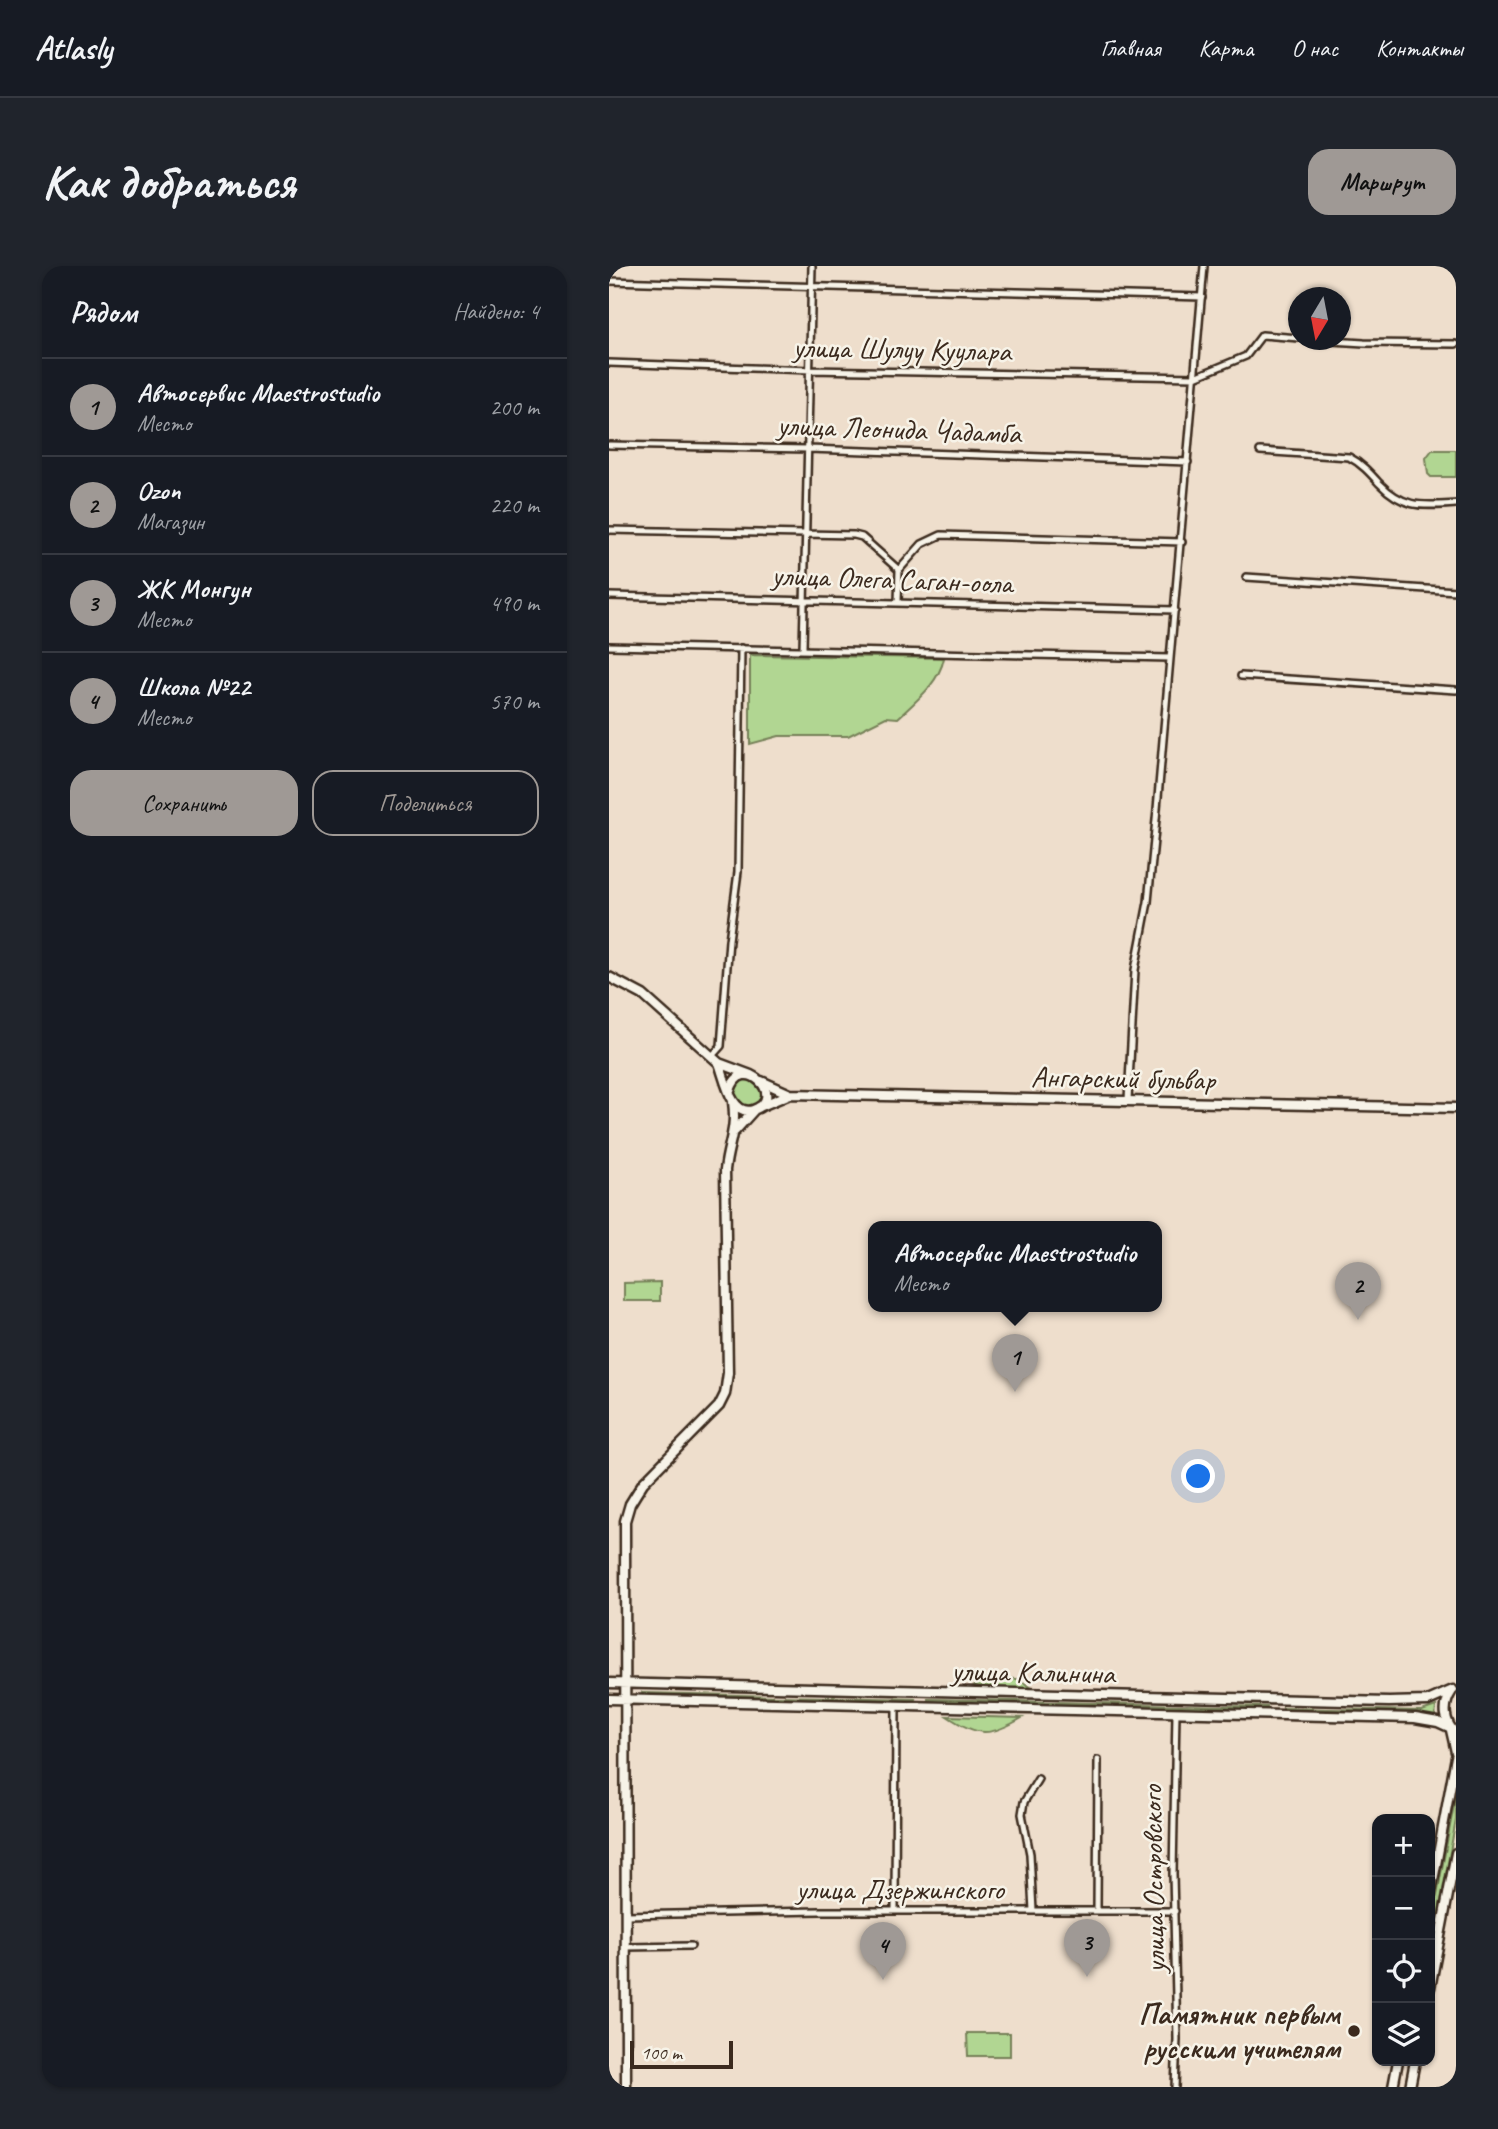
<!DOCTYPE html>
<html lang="ru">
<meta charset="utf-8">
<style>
body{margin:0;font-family:Caveat,sans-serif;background:#20242c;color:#f1f3f6}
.controls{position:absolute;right:21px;bottom:21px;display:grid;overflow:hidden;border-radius:14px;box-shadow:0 2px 5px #0004}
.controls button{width:63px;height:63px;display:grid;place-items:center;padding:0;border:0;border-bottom:2px solid #363941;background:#171b24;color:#f1f3f6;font:35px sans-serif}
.compass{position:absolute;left:679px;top:21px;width:63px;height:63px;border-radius:50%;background:#171b24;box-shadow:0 2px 5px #0004;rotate:190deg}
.scale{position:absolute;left:21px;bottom:18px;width:103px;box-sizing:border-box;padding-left:7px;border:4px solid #3b2a1e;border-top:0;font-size:19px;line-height:24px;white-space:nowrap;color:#3b2a1e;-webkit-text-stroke:5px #f7f3e8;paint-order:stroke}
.you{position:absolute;left:590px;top:1211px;width:24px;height:24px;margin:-18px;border:5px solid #fff;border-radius:50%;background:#1a73e8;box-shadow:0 0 0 10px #1a73e833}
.badge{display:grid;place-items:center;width:46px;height:46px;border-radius:50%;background:#9f9995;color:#111;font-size:23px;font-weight:700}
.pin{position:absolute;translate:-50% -58px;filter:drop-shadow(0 2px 4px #0008)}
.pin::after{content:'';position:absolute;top:37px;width:24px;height:21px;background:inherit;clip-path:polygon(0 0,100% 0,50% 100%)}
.popup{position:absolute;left:259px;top:955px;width:294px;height:91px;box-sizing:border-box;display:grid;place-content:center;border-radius:14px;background:#171b24;filter:drop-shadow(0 2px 5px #0005);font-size:23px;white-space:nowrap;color:#9ea1a6}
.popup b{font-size:26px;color:#f1f3f6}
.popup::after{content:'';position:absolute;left:50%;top:100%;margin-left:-14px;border:14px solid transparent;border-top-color:#171b24}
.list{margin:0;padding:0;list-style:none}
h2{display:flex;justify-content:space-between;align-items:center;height:91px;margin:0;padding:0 28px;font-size:30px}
h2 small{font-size:23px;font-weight:400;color:#9ea1a6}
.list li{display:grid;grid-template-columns:46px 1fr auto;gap:21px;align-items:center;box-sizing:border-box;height:98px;padding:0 28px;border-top:2px solid #363941}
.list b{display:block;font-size:26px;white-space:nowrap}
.list p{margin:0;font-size:23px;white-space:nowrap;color:#9ea1a6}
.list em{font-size:23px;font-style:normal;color:#9ea1a6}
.actions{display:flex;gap:14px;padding:21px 28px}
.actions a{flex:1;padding:16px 0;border:2px solid #9f9995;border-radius:21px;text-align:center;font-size:24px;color:#9f9995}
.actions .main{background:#9f9995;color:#111}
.icon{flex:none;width:38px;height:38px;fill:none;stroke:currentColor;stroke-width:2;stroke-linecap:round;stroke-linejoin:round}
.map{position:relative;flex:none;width:847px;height:1821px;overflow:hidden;border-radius:21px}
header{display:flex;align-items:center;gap:42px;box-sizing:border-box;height:98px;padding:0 35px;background:#171b24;border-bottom:2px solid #363941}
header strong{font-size:33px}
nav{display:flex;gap:38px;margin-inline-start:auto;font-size:24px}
.intro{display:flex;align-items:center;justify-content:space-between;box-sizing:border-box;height:168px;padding:0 42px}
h1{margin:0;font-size:49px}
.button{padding:18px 32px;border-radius:21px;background:#9f9995;color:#111;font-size:24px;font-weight:700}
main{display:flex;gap:42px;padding:0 42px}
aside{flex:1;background:#171b24;border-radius:21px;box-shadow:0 2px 5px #0004}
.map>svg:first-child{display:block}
.green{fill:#b1d692;stroke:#768058;stroke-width:2}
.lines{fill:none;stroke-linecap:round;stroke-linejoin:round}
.street-casing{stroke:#3b2a1e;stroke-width:10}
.secondary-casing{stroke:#3b2a1e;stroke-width:13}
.street{stroke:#f7f3e8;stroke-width:5}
.secondary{stroke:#f7f3e8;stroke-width:8}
.poi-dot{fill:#3b2a1e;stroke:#f7f3e8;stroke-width:2.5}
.labels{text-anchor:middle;stroke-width:5;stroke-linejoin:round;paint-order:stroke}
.street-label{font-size:30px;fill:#3b2a1e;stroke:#f7f3e8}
.poi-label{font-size:30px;font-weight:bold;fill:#3b2a1e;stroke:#f7f3e8;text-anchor:end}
</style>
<header>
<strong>Atlasly</strong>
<nav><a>Главная</a><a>Карта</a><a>О нас</a><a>Контакты</a></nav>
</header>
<div class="intro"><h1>Как добраться</h1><a class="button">Маршрут</a></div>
<main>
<aside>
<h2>Рядом<small>Найдено: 4</small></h2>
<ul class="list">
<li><span class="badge">1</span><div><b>Автосервис Maestrostudio</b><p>Место</p></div><em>200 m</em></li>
<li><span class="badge">2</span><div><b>Ozon</b><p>Магазин</p></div><em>220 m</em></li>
<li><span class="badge">3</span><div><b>ЖК Монгун</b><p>Место</p></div><em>490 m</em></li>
<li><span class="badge">4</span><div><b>Школа №22</b><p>Место</p></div><em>570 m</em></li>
</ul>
<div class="actions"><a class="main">Сохранить</a><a>Поделиться</a></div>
</aside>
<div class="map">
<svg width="847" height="1821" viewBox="0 0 847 1821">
<rect width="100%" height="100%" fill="#eedecc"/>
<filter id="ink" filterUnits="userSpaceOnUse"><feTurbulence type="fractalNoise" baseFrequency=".0143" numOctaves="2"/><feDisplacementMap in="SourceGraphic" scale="14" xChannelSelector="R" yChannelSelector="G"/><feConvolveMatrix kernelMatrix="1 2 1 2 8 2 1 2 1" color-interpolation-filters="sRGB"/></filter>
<g filter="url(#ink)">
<path class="green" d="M823 184H847V211H822L819 208 817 192Z
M141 389 335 392C330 417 307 435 289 452L277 451 239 470H170L141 478Z
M125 827a14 14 0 1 1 28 0a14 14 0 1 1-28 0Z
M51 1016V1035H15V1017Z
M378 1412 409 1413 426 1424 359 1423Z
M33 1427 306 1433 305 1438 32 1432Z
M319 1433 658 1441V1446L319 1438Z
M827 1440 826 1454 674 1446V1442L813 1445Z
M338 1450 413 1452C381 1471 369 1471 338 1450Z
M847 1528V1554L821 1693V1666Z
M358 1767H401V1790H359Z"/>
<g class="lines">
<defs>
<path id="street" d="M0 15 593 31
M706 74 755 77 847 78
M0 97 202 104 586 111 637 90 653 69 690 72
M0 179 199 183 579 196
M651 185 740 191C752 197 761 207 770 217 795 243 813 240 847 238
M0 264 245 269 253 271 290 304 313 278 332 269 573 276
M637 311 847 325
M0 330 566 344
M289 336 290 304
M0 380 561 392
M194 382 203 0
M632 410 847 424
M103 790 112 780 120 674 129 606 132 382
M519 834 526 704 539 636 548 543 595 0
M286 1645 287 1440
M424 1645 421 1588 413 1548 415 1536 429 1513
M488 1645 489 1494
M16 1649 211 1645H566
M16 1681 82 1680
M566 1821 568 1773 564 1608 567 1447"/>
<path id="secondary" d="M0 711 34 729 110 797 142 809
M110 797C116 812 122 851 144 844 180 833 133 784 121 825
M152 815 181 828
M150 841 181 828 847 842
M126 865 145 844
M0 1417 780 1436 819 1435 844 1424
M843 1425C833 1440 835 1456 847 1468
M0 1433 806 1452 829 1456 840 1461
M842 1464 847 1486
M821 1631 847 1491
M821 1722 847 1587
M17 1821 16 1255 21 1238 34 1217 110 1140 116 1128 119 1107 116 904C119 877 128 864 124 836
M784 1821 789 1795
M801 1821 806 1795"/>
</defs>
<use href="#street" class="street-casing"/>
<use href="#secondary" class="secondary-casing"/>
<use href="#street" class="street"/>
<use href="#secondary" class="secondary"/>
</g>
</g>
<circle class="poi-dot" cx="745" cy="1765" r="7"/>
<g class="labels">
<g class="street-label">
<text transform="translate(293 83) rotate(1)" y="10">улица Шулуу Куулара</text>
<text transform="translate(290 163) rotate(2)" y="10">улица Леонида Чадамба</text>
<text transform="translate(283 313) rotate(2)" y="10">улица Олега Саган-оола</text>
<text transform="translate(514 812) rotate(1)" y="10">Ангарский бульвар</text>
<text transform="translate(424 1406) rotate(1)" y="10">улица Калинина</text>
<text transform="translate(544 1613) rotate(-91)" y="10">улица Островского</text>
<text x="291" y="1633">улица Дзержинского</text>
</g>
<g class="poi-label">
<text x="731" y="1758">Памятник первым<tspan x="731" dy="34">русским учителям</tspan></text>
</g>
</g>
</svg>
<div class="controls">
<button>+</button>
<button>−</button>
<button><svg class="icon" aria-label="locate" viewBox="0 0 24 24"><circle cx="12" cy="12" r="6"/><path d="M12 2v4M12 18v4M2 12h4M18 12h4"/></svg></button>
<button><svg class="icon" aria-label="layers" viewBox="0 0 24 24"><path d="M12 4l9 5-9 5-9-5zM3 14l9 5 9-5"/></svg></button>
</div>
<svg class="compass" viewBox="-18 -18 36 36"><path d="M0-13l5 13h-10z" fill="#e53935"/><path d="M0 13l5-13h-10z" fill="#9ea1a6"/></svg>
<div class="scale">100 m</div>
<div class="you"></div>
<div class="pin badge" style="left:406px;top:1126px">1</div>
<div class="popup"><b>Автосервис Maestrostudio</b>Место</div>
<div class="pin badge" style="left:749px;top:1054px">2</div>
<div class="pin badge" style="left:478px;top:1711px">3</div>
<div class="pin badge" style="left:274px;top:1714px">4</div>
</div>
</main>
